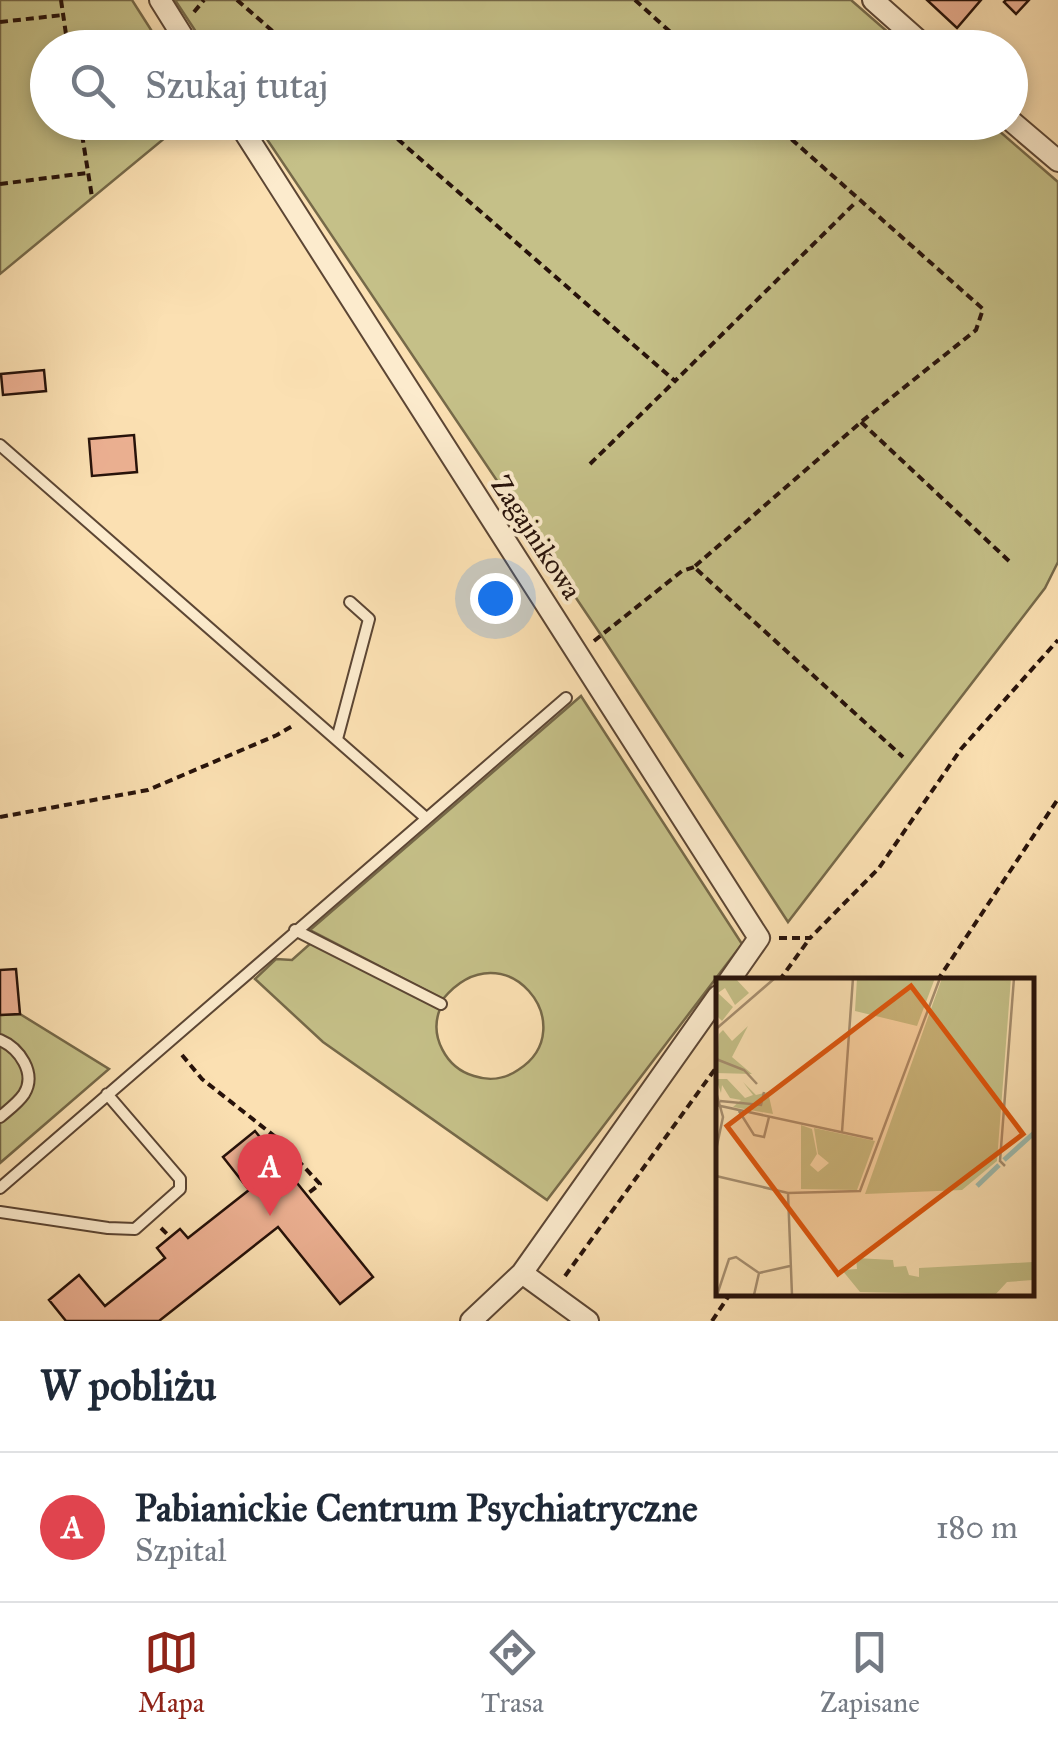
<!DOCTYPE html>
<html lang="pl">
<meta charset="utf-8">
<style>
body{margin:0;font-family:"IM FELL Great Primer",serif;background:#f6f6f7;color:#1f2937}
.you{position:absolute;left:495px;top:598px;width:35px;height:35px;margin:-25px;border:8px solid #fff;border-radius:50%;background:#1a73e8;box-shadow:0 0 0 15px #1a73e833}
.badge{display:grid;place-items:center;width:65px;height:65px;border-radius:50%;background:#8f2418;color:#fff;font-size:32px;font-weight:700}
.pin{position:absolute;translate:-50% -82px;filter:drop-shadow(0 2px 5px #0008)}
.pin::after{content:'';position:absolute;top:52px;width:35px;height:30px;background:inherit;clip-path:polygon(0 0,100% 0,50% 100%)}
.list{margin:0;padding:0;list-style:none}
h2{display:flex;justify-content:space-between;align-items:center;height:130px;margin:0;padding:0 40px;font-size:42px}
h2 small{font-size:32px;font-weight:400;color:#747a83}
.list li{display:grid;grid-template-columns:65px 1fr auto;gap:30px;align-items:center;box-sizing:border-box;height:150px;padding:0 40px;border-top:2px solid #e0e1e3}
.list b{display:block;font-size:38px;white-space:nowrap}
.list p{margin:0;font-size:32px;white-space:nowrap;color:#747a83}
.list em{font-size:32px;font-style:normal;color:#747a83}
.icon{flex:none;width:55px;height:55px;fill:none;stroke:currentColor;stroke-width:2;stroke-linecap:round;stroke-linejoin:round}
.map{position:relative;flex:none;width:1058px;height:1321px;overflow:hidden}
.search{position:absolute;background:#fff;box-shadow:0 5px 15px #0003;left:30px;right:30px;top:30px;height:110px;display:flex;align-items:center;gap:25px;box-sizing:border-box;padding:0 35px;border-radius:55px;color:#747a83;font-size:38px}
.sheet{height:280px;background:#fff}
nav{display:flex;justify-content:space-around;align-items:center;box-sizing:border-box;height:140px;border-top:2px solid #e0e1e3;background:#fff;font-size:28px;color:#747a83}
nav a{display:grid;justify-items:center;gap:5px}
nav .on{color:#8f2418}
.map>svg:first-child{display:block}
.green{fill:#c5c088;stroke:#766949;stroke-width:2.5}
.building{fill:#ecb092;stroke:#27120a;stroke-width:2.5}
.lines{fill:none;stroke-linecap:round;stroke-linejoin:round}
.lane-casing{stroke:#5c4634;stroke-width:14}
.street-casing{stroke:#5c4634;stroke-width:24}
.path{stroke:#27120a;stroke-width:4;stroke-dasharray:8 5;stroke-linecap:butt}
.lane{stroke:#fcebcd;stroke-width:10}
.street{stroke:#fcebcd;stroke-width:20}
.labels{text-anchor:middle;stroke-width:8;stroke-linejoin:round;paint-order:stroke}
.street-label{font-size:28px;fill:#27120a;stroke:#fcebcd}
.inset-river{fill:none;stroke:#9fbdb0;stroke-width:5}
.inset-road{fill:none;stroke:#a68e6f;stroke-width:2.5}
.view{fill:#de550c;fill-opacity:0.15;stroke:#de550c;stroke-width:5}
.inset-edge{fill:none;stroke:#27120a;stroke-width:5}
</style>
<div class="map">
<svg width="1058" height="1321" viewBox="0 0 1058 1321">
<rect width="100%" height="100%" fill="#fbe0b2"/>
<filter id="stains"><feTurbulence type="fractalNoise" baseFrequency=".002" numOctaves="4"/><feColorMatrix values="0 0 0 0 .2 0 0 0 0 .09 0 0 0 0 .02 0 0 0 .5 -.17"/></filter>
<radialGradient id="worn" r=".72"><stop offset=".6" stop-color="#630" stop-opacity="0"/><stop offset="1" stop-color="#630" stop-opacity=".3"/></radialGradient>
<path class="green" d="M0 0H132L162 47 48 48V122L183 123 0 274Z
M175 0H851L905 47H206Z
M256 123H990L1058 182V562L1045 588 788 922 601 635Z
M581 696 742 944 547 1200 323 1042 255 979 276 959 292 960 311 943 440 1009C429 1036 446 1068 474 1076 489 1081 505 1079 518 1070 585 1028 505 925 443 999L310 930Z
M20 1014 109 1069 0 1163V1015Z"/>
<path class="building" d="M927 0H981L957 28Z
M1006 0H1029L1016 14 1004 2Z
M44 370 46 391 3 395 1 374Z
M134 435 137 472 92 476 89 439Z
M16 969 20 1014 0 1015V970Z
M255 1131 373 1277 340 1304 278 1227 159 1321H66L49 1300 79 1275 105 1306 165 1258 157 1248 180 1229 188 1238 249 1190 223 1157Z"/>
<g class="lines">
<defs>
<path id="lane" d="M0 445 426 818
M337 739 369 619 350 602
M295 930 441 1004
M0 1040C19 1048 37 1073 24 1094 18 1103 8 1110 0 1117
M0 1188 566 698
M0 1212 108 1228 135 1229 180 1189V1179L107 1094"/>
<path id="street" d="M160 0 190 48
M873 0 927 48
M1010 120 1058 161
M238 122 759 938 729 981
M522 1273 588 1321
M471 1321 522 1273 718 996"/>
</defs>
<use href="#lane" class="lane-casing"/>
<use href="#street" class="street-casing"/>
<path class="path" d="M61 0 68 48
M237 0 292 48
M635 0 688 48
M194 12 204 0
M0 22 63 15
M80 122 92 197
M378 122 675 381 857 201
M772 122 983 309 976 330 861 422 694 567 903 757
M0 184 87 173
M861 422 1009 561
M590 464 675 381
M594 641 682 571 694 567
M0 817 148 790 277 735 294 725
M779 938H810L879 868 961 749 1058 640
M779 981 810 938
M937 981 1058 799
M182 1055 202 1079 278 1139 320 1184 306 1195
M161 1228 170 1237
M565 1276 718 1065
M712 1321 730 1294"/>
<use href="#lane" class="lane"/>
<use href="#street" class="street"/>
</g>
<g class="labels">
<g class="street-label">
<text transform="translate(537 537) rotate(57)" y="10">Zagajnikowa</text>
</g>
</g>
<g transform="translate(716 978)">
<rect width="318" height="318" fill="#fbe0b2"/>
<path d="M0 0H19L33 15 19 27 9 10 2 15 17 29 6 43 0 37ZM141 0H219L201 48 139 33ZM226 0H295L281 183 246 212 149 216ZM32 48 16 79 36 96 0 95 3 56 7 52 16 63ZM0 101H11L29 120 37 117 27 104 40 117 52 114 57 136 17 129 25 122 14 120 6 107 5 115ZM85 147 96 151 101 176 94 187 102 194 113 185 102 176 98 150 159 163 141 212 85 211ZM140 280 177 282 178 289 190 288 193 297 203 299V290L317 284V302L291 304 279 317 144 314 126 292 141 291Z" fill="#c5c088"/>
<path class="inset-river" d="M288 182 318 155M261 208 283 187"/>
<path class="inset-road" d="M0 51 59 0M0 81 28 92 41 106M0 114 7 139 0 172M4 123 45 127 48 114M0 127 157 161M23 133 38 157 48 159 53 139M126 154 137 0M289 188 284 183 298 0M0 198 72 215 144 213 224 0M72 215 76 317M43 295 74 288M1 317 13 281 20 279 43 295 38 317"/>
<path class="view" d="M195 8 307 156 122 296 11 148Z"/>
<rect width="318" height="318" class="inset-edge"/>
</g>
<rect width="100%" height="100%" filter="url(#stains)"/>
<rect width="100%" height="100%" fill="url(#worn)"/>
</svg>
<div class="you"></div>
<div class="pin badge" style="left:270px;top:1216px;background:#e0444e">A</div>
<div class="search"><svg class="icon" aria-label="search" viewBox="0 0 24 24"><circle cx="10" cy="10" r="6"/><path d="M15 15l6 6"/></svg>Szukaj tutaj</div>
</div>
<section class="sheet">
<h2>W pobliżu<small></small></h2>
<ul class="list">
<li><span class="badge" style="background:#e0444e">A</span><div><b>Pabianickie Centrum Psychiatryczne</b><p>Szpital</p></div><em>180 m</em></li>
</ul>
</section>
<nav>
<a class="on"><svg class="icon" aria-label="map" viewBox="0 0 24 24"><path d="M3 6l6-2 6 2 6-2v14l-6 2-6-2-6 2zM9 4v14M15 6v14"/></svg>Mapa</a>
<a><svg class="icon" aria-label="directions" viewBox="0 0 24 24"><path d="M12 3l9 9-9 9-9-9zM9 14v-3h6M13 9l2 2-2 2"/></svg>Trasa</a>
<a><svg class="icon" aria-label="saved" viewBox="0 0 24 24"><path d="M7 4h10v16l-5-4-5 4z"/></svg>Zapisane</a>
</nav>
